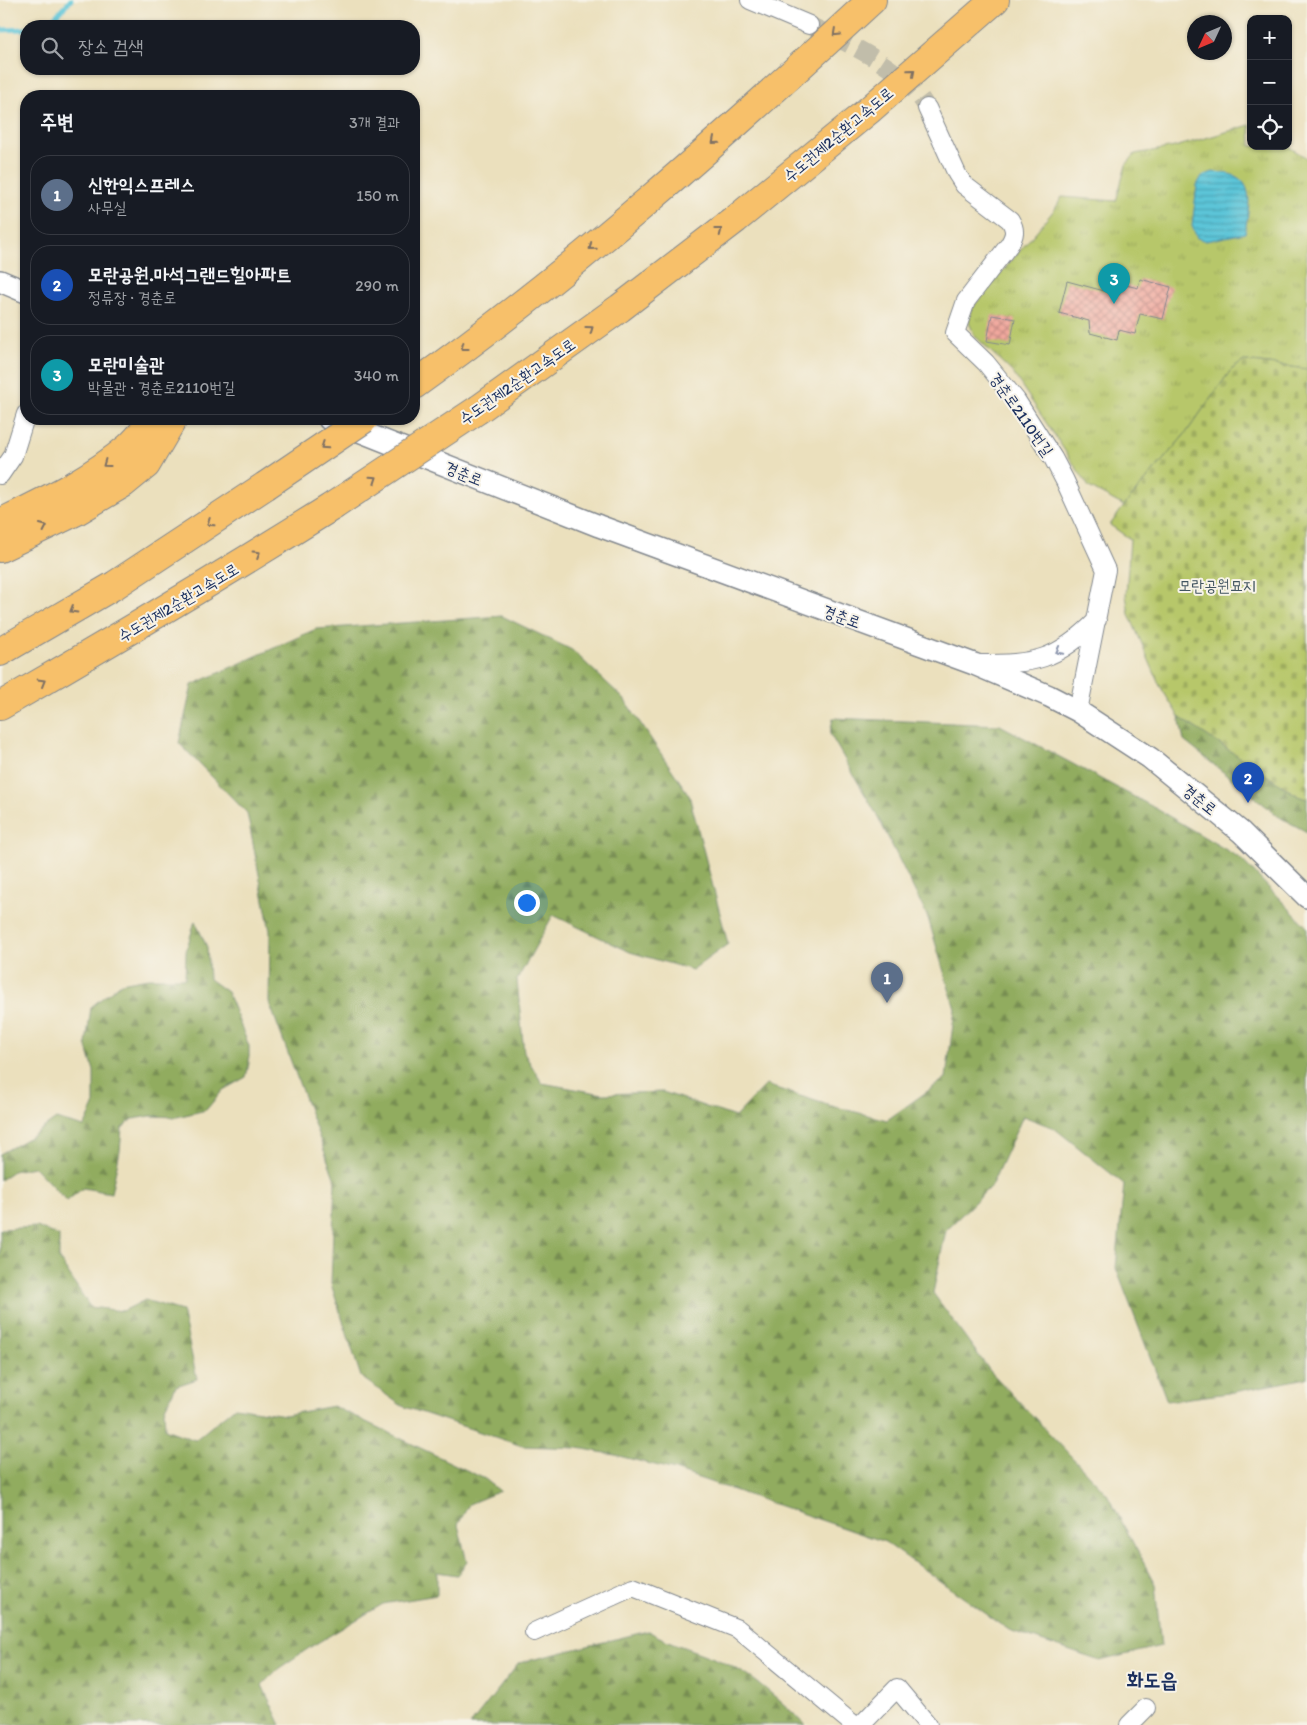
<!DOCTYPE html>
<html lang="ko">
<meta charset="utf-8">
<style>
body{margin:0;font-family:Itim,"Poor Story",sans-serif;background:#20242c;color:#f1f3f6}
.controls{position:absolute;right:15px;top:15px;display:grid;overflow:hidden;border-radius:10px;box-shadow:0 1px 4px #0004}
.controls button{width:45px;height:45px;display:grid;place-items:center;padding:0;border:0;border-bottom:1px solid #363941;background:#171b24;color:#f1f3f6;font:25px sans-serif}
.compass{position:absolute;left:1187px;top:15px;width:45px;height:45px;border-radius:50%;background:#171b24;box-shadow:0 1px 4px #0004;rotate:226deg}
.you{position:absolute;left:526px;top:902px;width:18px;height:18px;margin:-12px;border:4px solid #fff;border-radius:50%;background:#1a73e8;box-shadow:0 0 0 8px #1a73e833}
.badge{display:grid;place-items:center;width:32px;height:32px;border-radius:50%;background:#8c9099;color:#fff;font-size:16px;font-weight:700}
.pin{position:absolute;translate:-50% -41px;filter:drop-shadow(0 1px 2px #0008)}
.pin::after{content:'';position:absolute;top:26px;width:18px;height:15px;background:inherit;clip-path:polygon(0 0,100% 0,50% 100%)}
.list{margin:0;padding:0;list-style:none}
h2{display:flex;justify-content:space-between;align-items:center;height:65px;margin:0;padding:0 20px;font-size:21px}
h2 small{font-size:16px;font-weight:400;color:#9ea1a6}
.list li{display:grid;grid-template-columns:32px 1fr auto;gap:15px;align-items:center;box-sizing:border-box;height:80px;margin:0 10px 10px;padding:0 10px;border:1px solid #363941;border-radius:20px}
.list b{display:block;font-size:19px;white-space:nowrap}
.list p{margin:0;font-size:16px;white-space:nowrap;color:#9ea1a6}
.list em{font-size:16px;font-style:normal;color:#9ea1a6}
.icon{flex:none;width:28px;height:28px;fill:none;stroke:currentColor;stroke-width:2;stroke-linecap:round;stroke-linejoin:round}
.map{position:relative;flex:none;width:1307px;height:1725px;overflow:hidden}
.search{position:absolute;background:#171b24;box-shadow:0 1px 4px #0004;left:20px;top:20px;width:400px;height:55px;display:flex;align-items:center;gap:12px;box-sizing:border-box;padding:0 18px;border-radius:20px;color:#9ea1a6;font-size:19px}
.panel{position:absolute;background:#171b24;box-shadow:0 1px 4px #0004;left:20px;top:90px;width:400px;height:335px;border-radius:20px}
.map>svg:first-child{display:block}
.grass{fill:url(#grass-tufts);stroke:#697b64}
.forest{fill:url(#forest-firs);stroke:#566e5e}
.cemetery{fill:url(#cemetery-stones);stroke:#697b64}
.water{fill:url(#water-rules);stroke:#3c7a9b}
.lines{fill:none;stroke-linecap:round;stroke-linejoin:round}
.stream{stroke:#5cc5d8;stroke-width:5}
.building{fill:url(#building-cross-hatch)}
.minor-tunnel{stroke:#c1bdaa;stroke-width:18;stroke-dasharray:18 9;stroke-linecap:butt}
.minor-casing{stroke:#83888e;stroke-width:20}
.tertiary-casing{stroke:#83888e;stroke-width:24}
.motorway-casing{stroke:#83888e;stroke-width:30}
.minor{stroke:#fff;stroke-width:18}
.tertiary{stroke:#fff;stroke-width:21}
.motorway{stroke:#f7c06b;stroke-width:28}
.motorway-bridge-casing{stroke:#83888e;stroke-width:30;stroke-linecap:butt}
.motorway-bridge{stroke:#f7c06b;stroke-width:28}
.oneway{stroke:#7e7064}
.oneway2{stroke:#8d97ae}
.labels{text-anchor:middle;stroke-width:4;stroke-linejoin:round;paint-order:stroke}
.street-label{font-size:16px;fill:#1b2f5e;stroke:#f7f3e8}
.park-label{font-size:16px;fill:#425561;stroke:#f7f3e8}
.district-label{font-size:21px;font-weight:bold;fill:#1b2f5e;stroke:#f7f3e8}
</style>
<div class="map">
<svg width="1307" height="1725" viewBox="0 0 1307 1725">
<defs>
<pattern id="grass-tufts" width="24" height="20" patternUnits="userSpaceOnUse" patternTransform="scale(1.25)"><rect width="24" height="20" fill="#b7c76a"/><path d="M3 7l-1-3M5 7V3M7 7l1-3M15 17l-1-3M17 17v-4M19 17l1-3" fill="none" stroke="#9dab5e"/></pattern>
<pattern id="forest-firs" width="22" height="20" patternUnits="userSpaceOnUse" patternTransform="scale(1.25)"><rect width="22" height="20" fill="#91ac5e"/><path d="M5 1l3.5 6h-7zM16 11l3.5 6h-7z" fill="#768c51"/></pattern>
<pattern id="cemetery-stones" width="16" height="16" patternUnits="userSpaceOnUse" patternTransform="scale(1.25)"><rect width="16" height="16" fill="#b7c76a"/><path d="M2 7V4a2 2 0 0 1 4 0v3zM10 15v-3a2 2 0 0 1 4 0v3z" fill="#9dab5e"/></pattern>
<pattern id="water-rules" width="6" height="5" patternUnits="userSpaceOnUse" patternTransform="scale(1.25)"><rect width="6" height="5" fill="#5cc5d8"/><path d="M0 2.5h6" fill="none" stroke="#4ba0b2"/></pattern>
<pattern id="building-cross-hatch" width="8" height="8" patternUnits="userSpaceOnUse" patternTransform="scale(1.25)"><rect width="8" height="8" fill="#f1a89d"/><path d="M0 0l8 8M0 8l8-8" fill="none" stroke="#c28983"/></pattern>
</defs>
<rect width="100%" height="100%" fill="#f7f3e8"/>
<filter id="ink" filterUnits="userSpaceOnUse"><feTurbulence type="fractalNoise" baseFrequency=".02" numOctaves="2"/><feDisplacementMap in="SourceGraphic" scale="10" xChannelSelector="R" yChannelSelector="G"/><feConvolveMatrix kernelMatrix="1 2 1 2 8 2 1 2 1" color-interpolation-filters="sRGB"/></filter>
<filter id="wash" filterUnits="userSpaceOnUse"><feTurbulence type="fractalNoise" baseFrequency=".0096" numOctaves="4" result="noise"/><feDisplacementMap in="SourceGraphic" scale="20" xChannelSelector="R" yChannelSelector="G"/><feGaussianBlur stdDeviation="1.12" result="paint"/><feColorMatrix in="noise" values="0 0 0 0 0 0 0 0 0 0 0 0 0 0 0 0 0 1.4 0 .05"/><feComposite in="paint" operator="in"/></filter>
<g filter="url(#wash)">
<rect width="100%" height="100%" fill="#ebe0bd"/>
<path class="grass" d="M1250 125 1251 146H1287L1307 158V369L1244 361 1231 370 1186 433 1124 506 1089 487 1013 373 975 336 969 323 971 309 1055 209 1062 197 1116 201 1126 165 1135 154 1175 147Z"/>
<path class="forest" d="M502 616 572 650 624 699 689 795 728 944 692 970 630 952 553 915 517 980 524 1053 542 1083 603 1094 663 1092 735 1117 766 1085 828 1105 887 1120 946 1078 955 1009 928 918 878 817 830 734 833 718 1000 725 1155 808 1240 858 1307 927V1378L1229 1393 1167 1401 1116 1268 1124 1184 1054 1128 1023 1116 991 1186 946 1230 933 1293 990 1371 1107 1494 1155 1584 1161 1646 1100 1661 1009 1630 885 1542 675 1470 615 1455 578 1448 522 1446 402 1406 361 1377 331 1284 335 1180 269 1002 270 931 247 813 179 743 192 685 316 629Z
M1179 717 1298 796 1307 799V832L1281 818 1184 741Z
M195 921 207 947 209 979 227 992 249 1046V1063L246 1077 223 1090 206 1110 177 1117 151 1116 133 1119 122 1128 120 1151 111 1193 83 1188 67 1201 34 1167 13 1171 0 1180V1154L32 1136 56 1119 84 1127 94 1106V1071L86 1044 91 1007 121 983 148 978H185L186 951Z
M37 1227 59 1236V1259L90 1307 123 1311 145 1300 182 1311 197 1379 176 1386 164 1410 165 1429 195 1440 235 1407 285 1415 333 1406 485 1479 500 1491 469 1504 458 1525 467 1562 457 1575 437 1572V1595L383 1604 312 1646 278 1669 262 1685 281 1725H0V1229Z
M648 1631C672 1645 698 1651 723 1662 755 1676 780 1701 806 1725H470L519 1663Z"/>
<path class="cemetery" d="M1244 361 1307 369V799L1298 796 1179 717 1160 686 1129 614 1126 595 1130 539 1110 525 1124 506 1186 433 1231 370Z"/>
<path class="water" d="M1213 172C1220 173 1231 173 1237 177 1256 188 1247 215 1245 233L1206 241 1197 238 1192 226 1197 185 1202 176Z"/>
<g class="lines">
<path class="stream" d="M36 26 54 18 71 0
M0 30 26 29"/>
</g>
<g id="blocks">
<path class="building" d="M1140 279 1171 287 1163 319 1140 314 1135 334 1119 330 1117 340 1090 333 1089 321 1059 313 1067 281 1119 295 1122 284 1138 288Z
M992 315 1015 319 1010 345 987 341Z"/>
</g>
</g>
<g filter="url(#ink)">
<use href="#blocks" fill-opacity="0" stroke="#83888e" stroke-width="1"/>
<g class="lines">
<path class="minor-tunnel" d="M809 25C849 44 905 68 927 108"/>
<defs>
<path id="minor" d="M750 0 809 25
M927 108 957 174 964 185 1010 220C1016 230 1015 235 1009 245L966 301 955 333 986 363 1016 400 1053 458 1065 481 1106 570 1078 711
M0 475 13 456 26 414
M978 664C1034 664 1057 661 1097 620
M534 1632 633 1587 738 1629 854 1725
M861 1725 897 1688 928 1725
M1129 1725 1146 1708"/>
<path id="tertiary" d="M0 281 26 292
M329 419 599 526 974 664 1049 696 1078 711 1150 758 1241 832 1307 897"/>
<path id="motorway" d="M414 385C577 269 726 135 872 0
M479 409 620 308 736 219 868 111 995 0
M0 523C45 501 90 480 129 447 138 439 146 428 154 419
M0 548 75 512 124 483 146 465 173 419
M0 652 115 585 265 486
M0 706C113 641 223 575 333 506"/>
</defs>
<use href="#minor" class="minor-casing"/>
<use href="#tertiary" class="tertiary-casing"/>
<use href="#motorway" class="motorway-casing"/>
<use href="#minor" class="minor"/>
<use href="#tertiary" class="tertiary"/>
<use href="#motorway" class="motorway"/>
<defs>
<path id="motorway-bridge" d="M265 486 364 419
M333 506 479 409"/>
</defs>
<use href="#motorway-bridge" class="motorway-bridge-casing"/>
<use href="#motorway-bridge" class="motorway-bridge"/>
</g>
<defs><path id="oneway-chevron" d="M-2-3.5L2.5 0L-2 3.5" fill="none" stroke-width="1.6" stroke-linecap="round" stroke-linejoin="round" transform="scale(1.25)"/></defs>
<g class="oneway">
<use href="#oneway-chevron" transform="translate(836 33) rotate(137)"/>
<use href="#oneway-chevron" transform="translate(912 72) rotate(-41)"/>
<use href="#oneway-chevron" transform="translate(715 141) rotate(139)"/>
<use href="#oneway-chevron" transform="translate(719 231) rotate(-38)"/>
<use href="#oneway-chevron" transform="translate(592 247) rotate(141)"/>
<use href="#oneway-chevron" transform="translate(590 329) rotate(-36)"/>
<use href="#oneway-chevron" transform="translate(464 347) rotate(143)"/>
<use href="#oneway-chevron" transform="translate(324 446) rotate(146)"/>
<use href="#oneway-chevron" transform="translate(106 464) rotate(144)"/>
<use href="#oneway-chevron" transform="translate(374 479) rotate(-34)"/>
<use href="#oneway-chevron" transform="translate(210 523) rotate(147)"/>
<use href="#oneway-chevron" transform="translate(44 527) rotate(-25)"/>
<use href="#oneway-chevron" transform="translate(257 554) rotate(-32)"/>
<use href="#oneway-chevron" transform="translate(73 610) rotate(149)"/>
<use href="#oneway-chevron" transform="translate(42 682) rotate(-30)"/>
</g>
<use class="oneway2" href="#oneway-chevron" transform="translate(1059 651) rotate(152)"/>
</g>
<g class="labels">
<g class="street-label">
<text transform="translate(838 134) rotate(-40)" y="6">수도권제2순환고속도로</text>
<text transform="translate(517 381) rotate(-35)" y="6">수도권제2순환고속도로</text>
<text transform="translate(1022 414) rotate(55)" y="6">경춘로2110번길</text>
<text transform="translate(464 473) rotate(22)" y="6">경춘로</text>
<text transform="translate(178 602) rotate(-31)" y="6">수도권제2순환고속도로</text>
<text transform="translate(842 616) rotate(20)" y="6">경춘로</text>
<text transform="translate(1200 799) rotate(39)" y="6">경춘로</text>
</g>
<g class="park-label">
<text x="1217" y="591">모란공원묘지</text>
</g>
<g class="district-label">
<text x="1152" y="1687">화도읍</text>
</g>
</g>
</svg>
<div class="controls">
<button>+</button>
<button>−</button>
<button><svg class="icon" aria-label="locate" viewBox="0 0 24 24"><circle cx="12" cy="12" r="6"/><path d="M12 2v4M12 18v4M2 12h4M18 12h4"/></svg></button>
</div>
<svg class="compass" viewBox="-18 -18 36 36"><path d="M0-13l5 13h-10z" fill="#e53935"/><path d="M0 13l5-13h-10z" fill="#9ea1a6"/></svg>
<div class="you"></div>
<div class="pin badge" style="left:887px;top:1003px;background:#5c6f8a">1</div>
<div class="pin badge" style="left:1248px;top:803px;background:#1a4fb4">2</div>
<div class="pin badge" style="left:1114px;top:304px;background:#0f9aa8">3</div>
<div class="search"><svg class="icon" aria-label="search" viewBox="0 0 24 24"><circle cx="10" cy="10" r="6"/><path d="M15 15l6 6"/></svg>장소 검색</div>
<section class="panel">
<h2>주변<small>3개 결과</small></h2>
<ul class="list">
<li><span class="badge" style="background:#5c6f8a">1</span><div><b>신한익스프레스</b><p>사무실</p></div><em>150 m</em></li>
<li><span class="badge" style="background:#1a4fb4">2</span><div><b>모란공원.마석그랜드힐아파트</b><p>정류장 · 경춘로</p></div><em>290 m</em></li>
<li><span class="badge" style="background:#0f9aa8">3</span><div><b>모란미술관</b><p>박물관 · 경춘로2110번길</p></div><em>340 m</em></li>
</ul>
</section>
</div>
